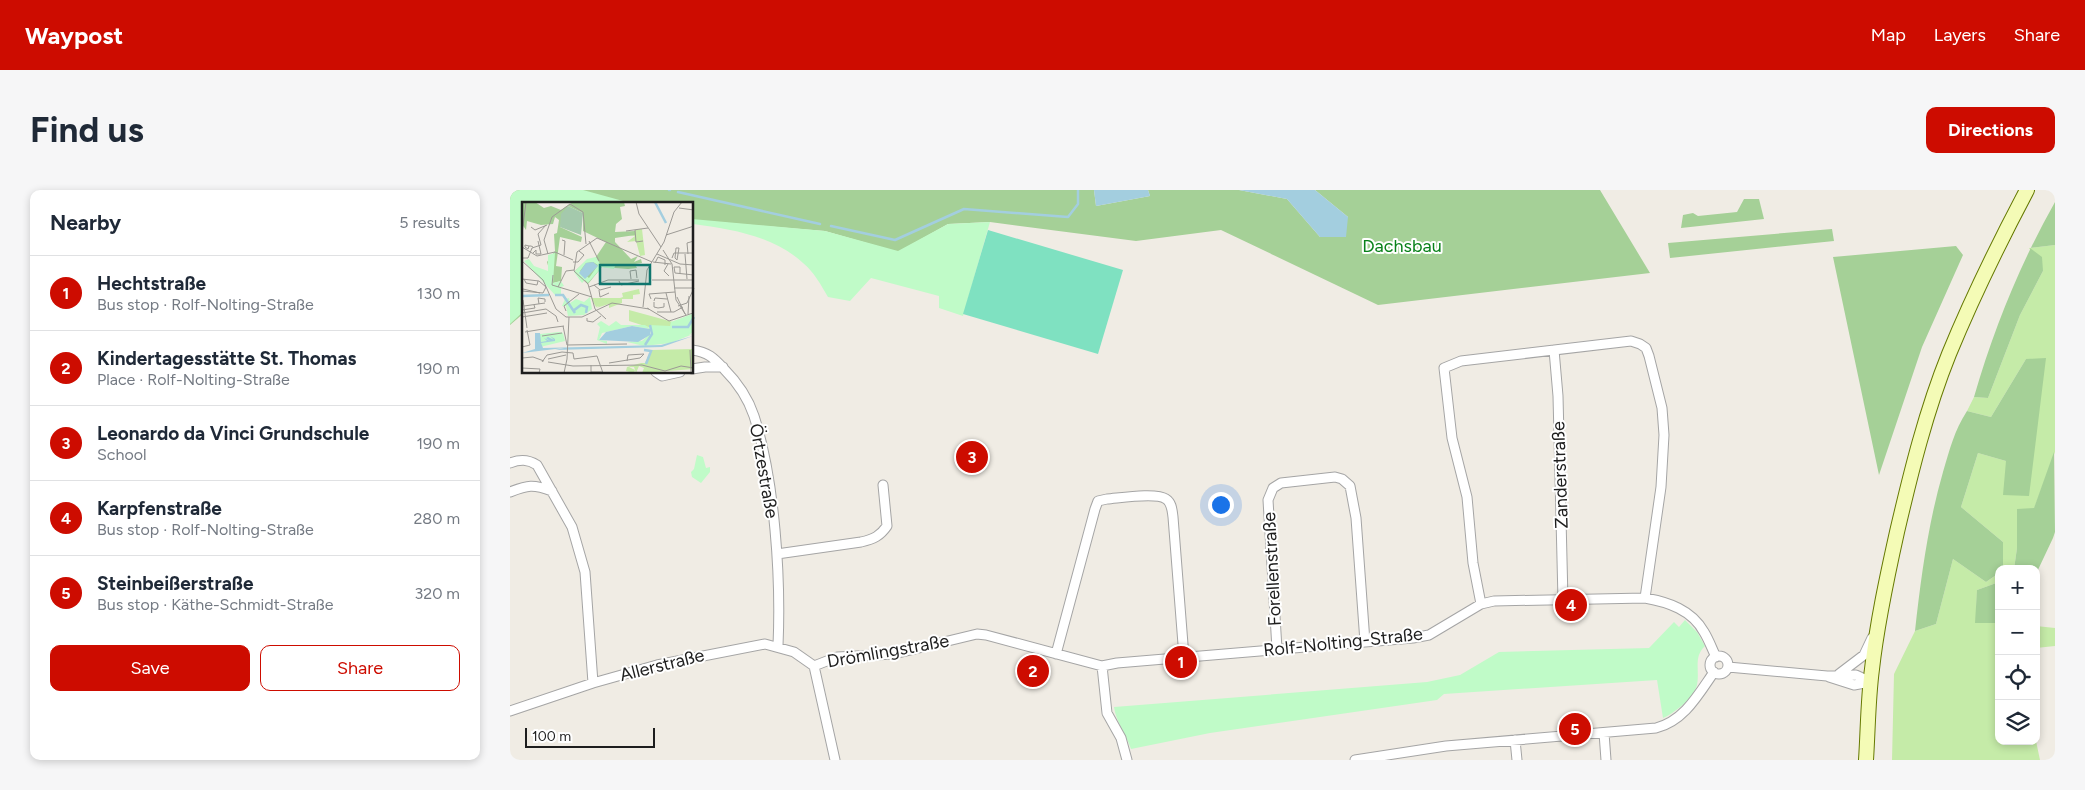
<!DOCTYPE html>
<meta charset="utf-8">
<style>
body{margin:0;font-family:Figtree,sans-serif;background:#f6f6f7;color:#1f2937}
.controls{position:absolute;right:15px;bottom:15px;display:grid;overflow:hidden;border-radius:10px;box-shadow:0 2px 8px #0003}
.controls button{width:45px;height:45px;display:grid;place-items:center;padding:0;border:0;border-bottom:1px solid #e0e1e3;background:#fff;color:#1f2937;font:25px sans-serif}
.scale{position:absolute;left:15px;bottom:12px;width:130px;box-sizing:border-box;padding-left:5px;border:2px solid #1e1e1e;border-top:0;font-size:14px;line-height:18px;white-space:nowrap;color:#1e1e1e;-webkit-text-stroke:4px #fff;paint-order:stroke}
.you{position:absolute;left:710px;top:314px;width:18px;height:18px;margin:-12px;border:4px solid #fff;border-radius:50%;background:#1a73e8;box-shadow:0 0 0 8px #1a73e833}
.badge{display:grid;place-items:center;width:32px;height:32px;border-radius:50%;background:#cd0c00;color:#fff;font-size:16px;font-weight:700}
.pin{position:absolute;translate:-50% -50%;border:2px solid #fff;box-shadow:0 1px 5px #0006}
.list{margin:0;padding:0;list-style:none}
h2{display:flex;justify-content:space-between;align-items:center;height:65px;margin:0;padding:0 20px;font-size:21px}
h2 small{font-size:16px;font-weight:400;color:#747a83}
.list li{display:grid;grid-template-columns:32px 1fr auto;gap:15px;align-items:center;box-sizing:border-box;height:75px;padding:0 20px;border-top:1px solid #e0e1e3}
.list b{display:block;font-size:19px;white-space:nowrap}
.list p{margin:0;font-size:16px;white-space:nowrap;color:#747a83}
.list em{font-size:16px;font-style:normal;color:#747a83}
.actions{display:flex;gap:10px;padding:15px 20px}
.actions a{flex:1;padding:11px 0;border:1px solid #cd0c00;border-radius:10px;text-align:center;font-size:18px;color:#cd0c00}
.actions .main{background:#cd0c00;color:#fff}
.icon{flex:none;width:28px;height:28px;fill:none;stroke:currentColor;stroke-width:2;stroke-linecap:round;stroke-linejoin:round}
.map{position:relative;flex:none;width:1545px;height:570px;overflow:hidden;border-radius:10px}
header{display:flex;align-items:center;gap:30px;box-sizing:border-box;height:70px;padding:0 25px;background:#cd0c00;color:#fff}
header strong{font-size:24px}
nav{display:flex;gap:28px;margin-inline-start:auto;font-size:18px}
.intro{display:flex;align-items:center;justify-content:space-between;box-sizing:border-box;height:120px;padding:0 30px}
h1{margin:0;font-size:35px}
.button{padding:12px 22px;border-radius:10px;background:#cd0c00;color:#fff;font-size:18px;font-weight:700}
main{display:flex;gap:30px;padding:0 30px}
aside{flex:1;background:#fff;border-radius:10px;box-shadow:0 2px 8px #0003}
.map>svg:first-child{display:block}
.grass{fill:#c5eba8}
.forest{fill:#a5d097}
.park{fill:#c0fbc8}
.pitch{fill:#7fe1c1}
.water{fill:#a3cedf}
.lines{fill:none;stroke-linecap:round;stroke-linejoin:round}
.stream{stroke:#a3cedf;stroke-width:2.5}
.minor-casing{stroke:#a5a5a5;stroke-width:11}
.secondary-casing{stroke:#657901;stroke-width:16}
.minor{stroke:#fff;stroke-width:9}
.secondary{stroke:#f4fbb6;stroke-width:14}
.labels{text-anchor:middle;stroke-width:4;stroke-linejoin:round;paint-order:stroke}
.park-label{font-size:18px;fill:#088119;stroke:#fff}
.street-label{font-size:18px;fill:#1e1e1e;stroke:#fff}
.inset-river{fill:none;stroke:#a3cedf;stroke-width:2.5}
.inset-road{fill:none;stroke:#9c9a95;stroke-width:1}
.view{fill:#0f766e;fill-opacity:0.15;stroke:#0f766e;stroke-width:2.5}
.inset-edge{fill:none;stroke:#1e1e1e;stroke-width:2.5}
</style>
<header>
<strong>Waypost</strong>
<nav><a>Map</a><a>Layers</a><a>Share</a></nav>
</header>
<div class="intro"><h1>Find us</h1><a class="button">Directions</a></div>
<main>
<aside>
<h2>Nearby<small>5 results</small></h2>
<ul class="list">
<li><span class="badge">1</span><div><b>Hechtstraße</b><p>Bus stop · Rolf-Nolting-Straße</p></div><em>130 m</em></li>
<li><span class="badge">2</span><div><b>Kindertagesstätte St. Thomas</b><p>Place · Rolf-Nolting-Straße</p></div><em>190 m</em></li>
<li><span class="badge">3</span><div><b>Leonardo da Vinci Grundschule</b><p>School</p></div><em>190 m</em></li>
<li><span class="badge">4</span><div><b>Karpfenstraße</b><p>Bus stop · Rolf-Nolting-Straße</p></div><em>280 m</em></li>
<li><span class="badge">5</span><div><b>Steinbeißerstraße</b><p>Bus stop · Käthe-Schmidt-Straße</p></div><em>320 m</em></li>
</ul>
<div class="actions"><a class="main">Save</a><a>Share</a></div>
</aside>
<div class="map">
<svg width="1545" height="570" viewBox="0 0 1545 570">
<rect width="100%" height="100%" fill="#f0ece4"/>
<path class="grass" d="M1545 55V262L1524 319H1507V358L1504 379H1493V352L1451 317 1468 263 1496 271 1516 169 1481 227 1457 221 1464 207 1478 208 1510 125 1533 81 1519 58Z
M1443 369 1476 392 1489 383V392L1467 400 1466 433H1489V551H1526L1530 570H1382L1384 484 1405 441 1426 434Z
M1526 436 1545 438V456L1526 458Z"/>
<path class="forest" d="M0 0H584L586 16 640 6 638 0H729L777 9 810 47 838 27 805 0H1090L1140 83 868 115 711 40 626 51 480 32 438 34 388 62 315 41 183 30 182 14H14V123L0 135Z
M1234 9H1249L1254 29 1171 38 1173 25 1183 23 1188 26 1227 22Z
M1545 12V55L1520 58 1532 67 1533 81 1510 125 1478 208 1464 207C1484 138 1510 74 1545 12Z
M1322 39 1324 51 1160 68 1158 53Z
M1446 56 1453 65 1412 157 1369 285 1323 67Z
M1536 168 1519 306 1493 305 1496 271 1468 263 1451 317 1493 352V379H1489V383L1476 392 1443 369 1426 434 1405 441C1411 387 1418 334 1433 282 1440 259 1444 241 1457 221L1481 227 1516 169Z
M1544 262 1545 342 1543 348 1526 384V379H1504L1507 358V319L1524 318Z
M1489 392V433H1465L1467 400Z"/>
<path class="park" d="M0 0H73L124 14H14V121L0 134Z
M182 29 315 41 388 61 438 34 480 32 453 126 429 118V106L361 88 340 111 318 107C311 95 304 82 293 73 264 46 221 39 183 34Z
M187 265 193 267 196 278 200 277V282L191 293 182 287 181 282 184 279Z
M1175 430 1187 442 1195 456C1183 467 1190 481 1187 495 1184 507 1165 523 1153 528L1147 490 934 504 927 510 700 543 621 559C616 544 606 532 604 517L917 492 950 485 989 462 1139 458 1164 432 1169 437Z"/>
<path class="pitch" d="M478 40 613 80 588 164 453 124Z"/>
<path class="water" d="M584 0H638L640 6 586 16Z
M729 0H805L838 27 836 47H810L777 9Z"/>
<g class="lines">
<path class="stream" d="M159 0H160
M168 2 310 34
M321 36 385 50 454 19 558 27 568 14V0"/>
<defs>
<path id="minor" d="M182 160C198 162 204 168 214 179 227 192 238 208 244 226 265 291 271 388 268 456
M1044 160 1048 206 1053 410
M182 179 195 177H213
M146 182 152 186 170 182
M0 273C10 269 18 269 27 275L62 337 75 382 83 493
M0 302C18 295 23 294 42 301
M267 364 351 352C364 349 370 346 377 336L373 295
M971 414 963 373 957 307 942 248 934 178 951 171 1121 151 1130 154 1136 158 1139 166 1152 218 1154 245 1151 297 1135 408
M767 459 758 310 763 298 771 293 825 287 832 289 840 296 846 328 855 452
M546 464 585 319 588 311 597 309C610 308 646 302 656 309 662 313 662 320 663 327L674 467
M1200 475a9 9 0 1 1 18 0a9 9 0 1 1-18 0Z
M304 476 327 467 384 464 467 444 476 445 592 476 607 473 903 448 919 445 971 414 984 411 1135 408C1158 412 1182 420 1194 442 1199 450 1202 459 1206 467
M304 476 325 570
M592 476 597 523 611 548 617 570
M1218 477 1317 486 1346 485 1361 492
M1329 484 1354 465 1362 448
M1319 487 1344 495 1360 492
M0 521 83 493 147 475 255 454 284 462 304 476
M1094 543 1096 570
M1005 550 1007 570
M845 570 936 556 1146 538C1174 531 1188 505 1204 482"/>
<path id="secondary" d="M1356 570C1358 540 1358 509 1362 479 1367 433 1377 387 1387 342 1401 282 1416 221 1439 164 1462 108 1489 53 1517 0"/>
</defs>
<use href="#minor" class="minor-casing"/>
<use href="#secondary" class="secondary-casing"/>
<use href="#minor" class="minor"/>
<use href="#secondary" class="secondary"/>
</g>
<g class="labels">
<g class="park-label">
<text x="892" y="62">Dachsbau</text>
</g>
<g class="street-label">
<text transform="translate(254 281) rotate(80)" y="6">Örtzestraße</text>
<text transform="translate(1050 285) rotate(-92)" y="6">Zanderstraße</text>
<text transform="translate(762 379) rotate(-93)" y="6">Forellenstraße</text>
<text transform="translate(833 452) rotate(-6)" y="6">Rolf-Nolting-Straße</text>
<text transform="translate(378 461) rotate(-10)" y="6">Drömlingstraße</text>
<text transform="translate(152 475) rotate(-14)" y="6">Allerstraße</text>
</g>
</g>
<g transform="translate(12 12)">
<rect width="171" height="171" fill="#f0ece4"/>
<path d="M120 27 123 53 118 54 114 39 105 40 113 34H105L113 33V28ZM117 87 118 92 111 93V97H100V101L87 106V102L74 106 77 104 74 105 69 96H98L101 95 100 91ZM107 108 151 120 171 112V115L161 136 107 119ZM171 147 172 167 120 171 122 166 117 164 114 171 112 165H107L113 168 112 171 104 169 105 165 119 161H123L129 148Z" fill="#c5eba8"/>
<path d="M0 0H13L22 6 29 4 39 8 51 0H102L103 4 98 5 100 17 94 22 93 30 113 29V33L93 36V40L109 57 116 54 112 60 119 57 120 61 113 62 115 66 106 67 80 65 66 82 53 69 66 57 72 58 84 40 61 29V11L46 4 38 25 60 35 59 40 38 35 34 64 40 65 39 79 31 81 25 60 33 49 32 32 35 31 37 18 33 15 31 22 19 23 5 19 4 28 0 22Z" fill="#a5d097"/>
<path d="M46 4 61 11 59 33 38 25 39 12Z" fill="#a4c9ac"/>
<path d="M33 51 31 81 39 79 42 84 39 85V92L33 93 2 59 7 57 12 64 26 69V53ZM74 55 78 62 93 64 92 67 80 65 66 81 63 78 60 81 52 70 65 57ZM71 60 76 63 67 76 58 69 64 61ZM68 95 70 107 62 113 46 114 44 104H40L43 97 47 96 48 101 54 97 62 100ZM170 112 171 130 167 133 171 132 149 141 122 144 105 140 120 139 129 131 128 127 110 124 80 131 77 138 85 139V142L75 138 78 125 75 122 79 119 87 124 94 119 99 123H123L129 127 127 123 148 124 149 120ZM37 130 41 131 43 139 14 146 18 132Z" fill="#c0fbc8" fill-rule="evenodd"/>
<path d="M71 60 76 64 63 77 57 71 64 61ZM110 124 128 127V133L116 140 77 138 84 130ZM13 131H18L19 140 25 139 22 136 28 139 24 136 26 135 32 138 28 134 33 137V139L19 141 21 146 139 143 171 134 140 145 33 148 42 146 0 151 13 147Z" fill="#a3cedf"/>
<path class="inset-river" d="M133 0 144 21M33 93H41L53 111M0 94 27 93M51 109 59 103 65 105 64 111M150 125H166L172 115M123 143 130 132 128 123M122 148 129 149 124 162"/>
<path class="inset-road" d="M114 0 117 12 139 45M157 6 172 8M9 25 13 28 25 23M113 28 114 40 121 39M104 29 126 26M0 32 4 0M144 33 172 24M40 38 43 39 42 53M67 39 77 59M7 44 6 47 3 45V43L7 44H9L11 45M0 45 15 54 33 50M154 46H157L155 58 153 56ZM141 48 150 62 154 98 164 113M33 50 51 58M11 51 14 48V52H19L16 39M26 52 22 38 30 15 48 2 61 10 64 42M135 52 158 62 172 63M163 52 165 77M166 52 165 41 172 39M1 56H6L10 46 19 43 16 32 24 23M150 56 152 51H172M0 59 21 78 34 107 44 115H60L90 101 127 107M51 60H56L62 53 57 49M131 60 149 62M133 61 136 55 143 58V63M146 62 142 69 147 74M158 72V65H152L153 71 172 73M31 73 30 83 70 95M0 77 17 79M2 77 4 81 15 83 16 79M109 77 108 69 114 68 115 76M130 78H172M97 79 99 83 117 79M72 83 78 88 89 85M36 85 44 69 52 68M67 85 86 78H117M152 86H171M1 87 18 91M77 88 78 95 87 91M0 89 21 91 24 85 17 79M144 91 149 110M155 95 163 112M129 97 127 92 153 90M1 98 5 126M132 99 133 96 145 97M132 100V105L136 106 142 105V101M17 102 16 96 23 97V100M2 104 23 101M156 104 165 101 172 86M121 105 125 68 142 40 152 10 160 0M125 106 147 119 171 111M24 107 34 114 36 120M0 108 13 106 12 103M44 109 42 104 57 92M135 110H152L161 105M0 111 24 107M166 112 167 94M0 115 25 111M65 116V119L71 120 79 114M84 117 73 107 66 82 52 69 55 50 75 36 130 60M41 124 45 143 105 142M27 126 42 124M3 130 27 126M20 134 40 131M0 145 8 143 5 128M168 148 169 171M0 156 11 155 22 159M26 157 44 153M105 159 106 153 122 152 118 156M20 160 25 153 40 150 51 151 52 157 75 154 81 171M26 160 51 164 120 163 143 169 159 164 172 166M87 161 118 156M69 163V170H81M0 166 18 167 17 171M42 171 45 157 47 115"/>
<path class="view" d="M78 63H128V82H78Z"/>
<rect width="171" height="171" class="inset-edge"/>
</g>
</svg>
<div class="controls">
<button>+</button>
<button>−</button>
<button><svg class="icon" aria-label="locate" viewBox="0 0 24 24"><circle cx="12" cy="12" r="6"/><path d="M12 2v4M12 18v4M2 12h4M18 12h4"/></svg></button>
<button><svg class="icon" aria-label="layers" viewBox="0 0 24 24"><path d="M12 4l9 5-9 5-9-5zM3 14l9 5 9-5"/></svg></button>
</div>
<div class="scale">100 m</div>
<div class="you"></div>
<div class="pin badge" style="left:671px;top:472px">1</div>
<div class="pin badge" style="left:523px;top:481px">2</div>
<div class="pin badge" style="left:462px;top:267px">3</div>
<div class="pin badge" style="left:1061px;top:415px">4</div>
<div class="pin badge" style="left:1065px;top:539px">5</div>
</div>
</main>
